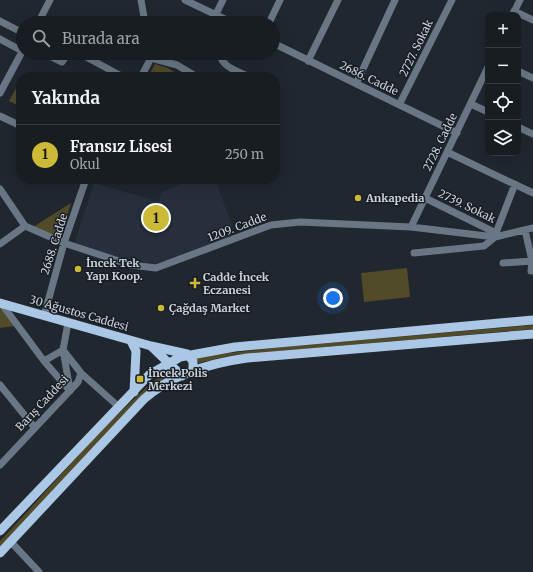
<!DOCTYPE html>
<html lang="tr">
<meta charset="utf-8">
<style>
body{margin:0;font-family:Merriweather,serif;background:#252a2f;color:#f1f3f6}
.controls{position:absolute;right:12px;top:12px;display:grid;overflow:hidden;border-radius:8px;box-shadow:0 4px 16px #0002}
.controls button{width:36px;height:36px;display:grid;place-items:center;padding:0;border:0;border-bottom:1px solid #363b40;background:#181d22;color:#f1f3f6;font:20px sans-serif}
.you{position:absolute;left:333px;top:298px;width:14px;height:14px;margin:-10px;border:3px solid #fff;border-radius:50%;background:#1a73e8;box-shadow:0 0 0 6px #1a73e833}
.badge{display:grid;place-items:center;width:26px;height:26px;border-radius:50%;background:#cdb938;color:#111;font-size:13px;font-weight:700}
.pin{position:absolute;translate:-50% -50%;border:2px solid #fff;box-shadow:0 1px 4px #0006}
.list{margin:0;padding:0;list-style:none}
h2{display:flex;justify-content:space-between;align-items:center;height:52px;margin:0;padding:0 16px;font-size:17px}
h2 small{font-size:13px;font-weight:400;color:#9fa2a5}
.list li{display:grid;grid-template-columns:26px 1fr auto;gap:12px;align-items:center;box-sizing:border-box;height:60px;padding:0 16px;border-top:1px solid #363b40}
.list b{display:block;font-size:15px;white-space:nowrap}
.list p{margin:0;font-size:13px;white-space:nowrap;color:#9fa2a5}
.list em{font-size:13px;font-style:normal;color:#9fa2a5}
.icon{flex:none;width:22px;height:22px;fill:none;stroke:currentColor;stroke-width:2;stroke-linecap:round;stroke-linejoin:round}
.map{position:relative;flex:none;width:533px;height:572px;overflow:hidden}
.search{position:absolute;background:#181d22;box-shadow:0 4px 16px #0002;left:16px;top:16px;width:264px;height:44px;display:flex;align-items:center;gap:10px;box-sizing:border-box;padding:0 14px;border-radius:22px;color:#9fa2a5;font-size:15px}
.panel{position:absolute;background:#181d22;box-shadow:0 4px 16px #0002;left:16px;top:72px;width:264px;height:112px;border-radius:16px}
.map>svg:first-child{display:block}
.built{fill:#25303c}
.green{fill:#514b2a}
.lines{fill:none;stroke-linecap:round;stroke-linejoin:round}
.minor{stroke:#687685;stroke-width:7}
.major{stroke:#abc7e6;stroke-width:9}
.poi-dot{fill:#cdb938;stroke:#171d24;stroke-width:1.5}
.labels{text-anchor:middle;stroke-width:3;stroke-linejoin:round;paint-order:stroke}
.street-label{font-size:11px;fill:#cfd3d8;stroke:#171d24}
.poi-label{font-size:11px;font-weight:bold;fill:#cfd3d8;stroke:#171d24;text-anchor:start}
</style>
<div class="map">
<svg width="533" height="572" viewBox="0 0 533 572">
<rect width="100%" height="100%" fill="#20272e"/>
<path class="built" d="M195 179H215L236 236 166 262 152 266 74 245 94 183 158 201 163 191Z"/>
<path class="green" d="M155 64 168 68 182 77H148Z
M21 79V107L9 101Z
M71 203 60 240 33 227Z
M407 268 410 297 364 302 361 273Z
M0 307 15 326 0 328Z
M533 325V329L233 355 199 363 196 357 283 347Z
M168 369 173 376 0 547V541C53 485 108 418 168 369Z"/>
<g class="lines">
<path class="minor" d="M141 0 145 23
M185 0 233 23
M514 11 533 20
M216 14 223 0
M513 14 520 0
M0 21 23 33
M38 23 50 0
M269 23 280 0
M0 39 22 51
M273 43 457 133
M44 53 62 62 68 53
M79 53 123 77
M219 53C223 67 233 69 245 75L247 77
M151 58 177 65 197 77
M308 61 338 0
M518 71 533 78
M141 77 151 58 150 53
M356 84 395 0
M0 93 23 50
M471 104 488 112
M399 105 452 0
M0 116 21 126
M518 127 533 134
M447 152 533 193
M0 189 25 226 64 243 131 265 156 268 271 225 300 222 411 227 495 237 533 228
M425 198 496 233 515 184
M411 227 488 67
M525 230 532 261 531 271
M0 244 25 226
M414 253 484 246 495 237
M503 263 532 261
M1 303 44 361 70 391
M44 316 64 243 86 179
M68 323 63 350 81 373 119 407
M44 361 63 350 70 390
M0 385 35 428
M0 465 78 382 81 373
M11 542 39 572"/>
<path class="major" d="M0 303 151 346 187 354 193 361V371
M131 341 136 351 134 392
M151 346 182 376
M0 531 149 375 180 357 235 347 533 320
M0 553 144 399C172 374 211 363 247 358L533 334"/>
</g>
<g class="poi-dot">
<circle cx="358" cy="198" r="4"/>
<circle cx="78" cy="269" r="4"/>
<path d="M193 277h4v4h4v4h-4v4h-4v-4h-4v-4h4z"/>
<circle cx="161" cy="308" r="4"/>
<rect x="136" y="375" width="8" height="8" rx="2"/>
</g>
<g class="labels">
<g class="street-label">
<text transform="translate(416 48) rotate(-64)" y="4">2727. Sokak</text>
<text transform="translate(369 78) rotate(26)" y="4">2686. Cadde</text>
<text transform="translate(440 142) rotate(-64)" y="4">2728. Cadde</text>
<text transform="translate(467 206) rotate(26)" y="4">2739. Sokak</text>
<text transform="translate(237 227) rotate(-21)" y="4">1209. Cadde</text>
<text transform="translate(54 244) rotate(-72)" y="4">2688. Cadde</text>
<text transform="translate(79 313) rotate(16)" y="4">30 Ağustos Caddesi</text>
<text transform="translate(42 403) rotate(-47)" y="4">Barış Caddesi</text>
</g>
<g class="poi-label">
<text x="366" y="202">Ankapedia</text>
<text x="86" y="267">İncek Tek<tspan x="86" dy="13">Yapı Koop.</tspan></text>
<text x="203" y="281">Cadde İncek<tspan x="203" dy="13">Eczanesi</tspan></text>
<text x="169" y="312">Çağdaş Market</text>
<text x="148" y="377">İncek Polis<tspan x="148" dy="13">Merkezi</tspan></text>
</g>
</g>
</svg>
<div class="controls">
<button>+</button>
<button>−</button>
<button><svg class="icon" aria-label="locate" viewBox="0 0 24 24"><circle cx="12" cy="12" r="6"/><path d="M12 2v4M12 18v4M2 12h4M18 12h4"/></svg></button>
<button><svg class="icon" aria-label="layers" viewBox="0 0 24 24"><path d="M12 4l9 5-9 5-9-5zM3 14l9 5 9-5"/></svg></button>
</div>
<div class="you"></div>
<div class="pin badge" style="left:156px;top:218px">1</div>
<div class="search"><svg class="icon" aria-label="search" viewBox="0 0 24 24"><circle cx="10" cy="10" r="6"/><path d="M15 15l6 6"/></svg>Burada ara</div>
<section class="panel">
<h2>Yakında<small></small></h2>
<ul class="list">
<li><span class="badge">1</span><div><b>Fransız Lisesi</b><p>Okul</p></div><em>250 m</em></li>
</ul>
</section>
</div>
